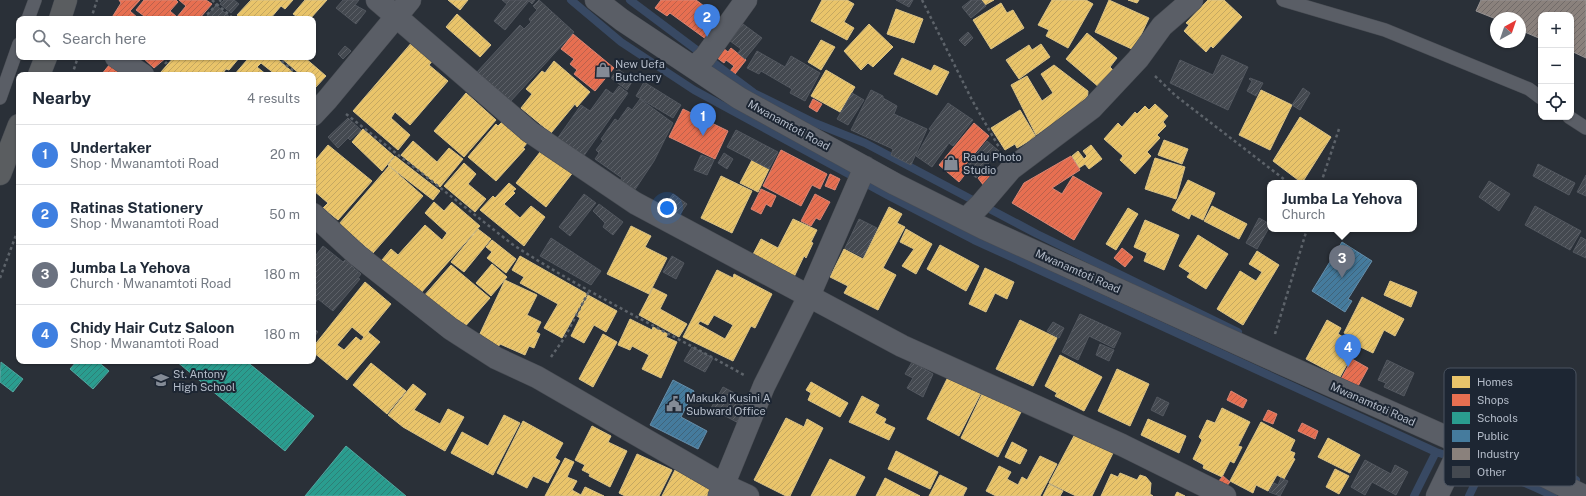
<!DOCTYPE html>
<meta charset="utf-8">
<style>
body{margin:0;font-family:"Public Sans",sans-serif;background:#f6f6f7;color:#1f2937}
.controls{position:absolute;right:12px;top:12px;display:grid;overflow:hidden;border-radius:8px;box-shadow:0 1px 3px #0004}
.controls button{width:36px;height:36px;display:grid;place-items:center;padding:0;border:0;border-bottom:1px solid #e0e1e3;background:#fff;color:#1f2937;font:20px sans-serif}
.compass{position:absolute;left:1490px;top:12px;width:36px;height:36px;border-radius:50%;background:#fff;box-shadow:0 1px 3px #0004;rotate:40deg}
.you{position:absolute;left:667px;top:208px;width:14px;height:14px;margin:-10px;border:3px solid #fff;border-radius:50%;background:#1a73e8;box-shadow:0 0 0 6px #1a73e833}
.badge{display:grid;place-items:center;width:26px;height:26px;border-radius:50%;background:#848b96;color:#fff;font-size:13px;font-weight:700}
.pin{position:absolute;translate:-50% -33px;filter:drop-shadow(0 1px 2px #0008)}
.pin::after{content:'';position:absolute;top:21px;width:14px;height:12px;background:inherit;clip-path:polygon(0 0,100% 0,50% 100%)}
.popup{position:absolute;left:1267px;top:180px;width:150px;height:52px;box-sizing:border-box;display:grid;place-content:center;border-radius:8px;background:#fff;filter:drop-shadow(0 1px 3px #0005);font-size:13px;white-space:nowrap;color:#747a83}
.popup b{font-size:15px;color:#1f2937}
.popup::after{content:'';position:absolute;left:50%;top:100%;margin-left:-8px;border:8px solid transparent;border-top-color:#fff}
.list{margin:0;padding:0;list-style:none}
h2{display:flex;justify-content:space-between;align-items:center;height:52px;margin:0;padding:0 16px;font-size:17px}
h2 small{font-size:13px;font-weight:400;color:#747a83}
.list li{display:grid;grid-template-columns:26px 1fr auto;gap:12px;align-items:center;box-sizing:border-box;height:60px;padding:0 16px;border-top:1px solid #e0e1e3}
.list b{display:block;font-size:15px;white-space:nowrap}
.list p{margin:0;font-size:13px;white-space:nowrap;color:#747a83}
.list em{font-size:13px;font-style:normal;color:#747a83}
.icon{flex:none;width:22px;height:22px;fill:none;stroke:currentColor;stroke-width:2;stroke-linecap:round;stroke-linejoin:round}
.map{position:relative;flex:none;width:1586px;height:496px;overflow:hidden}
.search{position:absolute;background:#fff;box-shadow:0 1px 3px #0004;left:16px;top:16px;width:300px;height:44px;display:flex;align-items:center;gap:10px;box-sizing:border-box;padding:0 14px;border-radius:8px;color:#747a83;font-size:15px}
.panel{position:absolute;background:#fff;box-shadow:0 1px 3px #0004;left:16px;top:72px;width:300px;height:292px;border-radius:8px}
.map>svg:first-child{display:block}
.homes{fill:url(#homes-hatch);stroke:#d9c286;fill-rule:evenodd}
.shops{fill:url(#shops-hatch);stroke:#d88675}
.schools{fill:url(#schools-hatch);stroke:#53a6a0}
.public{fill:url(#public-hatch);stroke:#668eaa}
.industry{fill:url(#industry-hatch);stroke:#979393}
.lines{fill:none;stroke-linecap:round;stroke-linejoin:round}
.stream{stroke:#384963;stroke-width:8}
.building{fill:url(#building-hatch);stroke:#52575f}
.lane-casing{stroke:#484c53;stroke-width:14}
.street-casing{stroke:#484c53;stroke-width:23}
.highway-casing{stroke:#474c53;stroke-width:23}
.path{stroke:#5d636a;stroke-width:2.5;stroke-dasharray:3 3;stroke-linecap:butt}
.lane{stroke:#5a5e66;stroke-width:13}
.street{stroke:#5a5e66;stroke-width:22}
.highway{stroke:#5a5d60;stroke-width:22}
.labels{text-anchor:middle;stroke-width:4;stroke-linejoin:round;paint-order:stroke}
.poi-label{font-size:11px;fill:#b4bcc9;stroke:#1d2633;text-anchor:start}
.street-label{font-size:11px;fill:#b4bcc9;stroke:#1d2633}
.key{fill:#1d2633;stroke:#4a5360;stroke-width:1}
.key-label{font-size:11px;fill:#b4bcc9}
</style>
<div class="map">
<svg width="1586" height="496" viewBox="0 0 1586 496">
<defs>
<pattern id="homes-hatch" width="6" height="6" patternUnits="userSpaceOnUse"><rect width="6" height="6" fill="#e9c46a"/><path d="M-1 1l2-2M0 6l6-6M5 7l2-2" fill="none" stroke="#c5a861"/></pattern>
<pattern id="shops-hatch" width="6" height="6" patternUnits="userSpaceOnUse"><rect width="6" height="6" fill="#e76f51"/><path d="M-1 1l2-2M0 6l6-6M5 7l2-2" fill="none" stroke="#bb614c"/></pattern>
<pattern id="schools-hatch" width="6" height="6" patternUnits="userSpaceOnUse"><rect width="6" height="6" fill="#2a9d8f"/><path d="M-1 1l2-2M0 6l6-6M5 7l2-2" fill="none" stroke="#2e7f76"/></pattern>
<pattern id="public-hatch" width="6" height="6" patternUnits="userSpaceOnUse"><rect width="6" height="6" fill="#457b9d"/><path d="M-1 1l2-2M0 6l6-6M5 7l2-2" fill="none" stroke="#40647b"/></pattern>
<pattern id="industry-hatch" width="6" height="6" patternUnits="userSpaceOnUse"><rect width="6" height="6" fill="#8a817c"/><path d="M-1 1l2-2M0 6l6-6M5 7l2-2" fill="none" stroke="#716b69"/></pattern>
<pattern id="building-hatch" width="6" height="6" patternUnits="userSpaceOnUse"><rect width="6" height="6" fill="#444950"/><path d="M-1 1l2-2M0 6l6-6M5 7l2-2" fill="none" stroke="#5d6168"/></pattern>
</defs>
<rect width="100%" height="100%" fill="#2a3038"/>
<path class="homes" d="M251 0H293L285 9 281 6 270 19H241L237 15Z
M305 0H327L310 19H293L296 16 293 14Z
M448 0H468L460 10Z
M822 0H847L854 4 844 22 854 28 847 40 811 21Z
M982 0H994L985 5Z
M1052 0H1086L1093 4 1068 48 1046 36 1049 30 1038 25Z
M1109 0 1149 18 1134 50 1095 32Z
M1128 0H1139L1137 3Z
M1208 0H1224L1242 17 1213 48 1211 46 1206 52 1184 31 1189 25 1186 23Z
M1001 3 1007 13 1013 10 1024 28 991 49 973 20Z
M896 9 923 19 914 43 887 34Z
M457 14 491 45 480 57 446 27Z
M869 24 893 47 873 67 868 63 861 70 844 51Z
M1087 33 1117 58 1110 67 1114 71 1100 88 1066 59Z
M821 40 835 47 821 70 808 62Z
M413 41 434 59 429 65 448 81 410 125 395 112 391 118 410 135 398 150 353 111Z
M1041 44 1050 57 1019 79 1006 60 1029 45 1032 50Z
M174 57H240L229 70 226 69 223 73 225 75H164L161 72Z
M244 57H275L296 75H276L261 63 257 67 267 75H234L247 60Z
M280 57H304L326 76 316 87 313 85V75H301Z
M902 58 931 71 934 65 949 72 937 95 894 74Z
M554 61 590 92 577 107 575 104 551 133 521 108 532 94 526 89 542 71 545 73Z
M1054 65 1088 91 1087 103 1036 135 1011 85 1027 76 1042 101 1053 93 1041 74Z
M826 70 855 87 840 112 811 96Z
M1261 90 1292 105 1270 150 1239 135Z
M466 93 496 120 464 157 434 131Z
M1155 104 1168 116 1163 122 1166 126 1157 135 1160 138 1147 152 1151 156 1135 174 1120 160 1123 156 1104 139 1118 123 1122 127 1135 112 1137 114 1145 106 1149 110Z
M1020 110 1036 137 1017 148 1015 144 1005 150 991 128Z
M1300 117 1331 137 1302 183 1273 161Z
M502 122 527 143 523 148 525 149 496 181 468 157 496 124 498 126Z
M363 129 394 156 382 171 352 142Z
M1164 140 1188 149 1182 164 1158 155Z
M413 141 437 162 449 148 463 159 440 187 401 155Z
M328 145 372 181 338 220 323 208 328 203 313 190V163Z
M1091 145 1102 159 1089 169 1085 164 1079 168 1072 156 1078 151 1084 159 1087 156 1083 151Z
M544 147 574 171 546 207 516 183Z
M395 156 440 191 433 200 388 165Z
M1155 158 1185 167 1176 199 1145 189Z
M752 160 769 169 758 192 740 183Z
M464 163 476 174 468 184 486 199 475 212 444 186Z
M389 166 423 196 373 253 339 224Z
M721 176 752 191 732 233 701 218Z
M1188 180 1215 193 1203 220 1191 214 1189 219 1172 210Z
M509 183 516 189 513 191 515 193 504 204 520 218 531 206 545 217 524 246 480 210 493 196 495 198Z
M434 202 444 211 452 202 480 226 420 294 382 260 391 249 398 255 425 225 442 240 447 233 425 213Z
M1212 206 1247 224 1239 239 1204 221Z
M889 207 902 214 897 223 905 227 883 268 896 275 878 310 844 293 848 286 830 277 844 249 863 259Z
M1128 208 1138 214 1116 250 1106 244Z
M793 219 817 230 811 242 813 243 806 258 804 256 794 277 750 260 761 239 778 248Z
M1145 220 1179 235 1164 270 1144 261 1147 253 1134 247Z
M631 226 651 236 645 247 667 258 649 294 607 274Z
M478 229 491 239 464 272 451 262Z
M906 229 932 244 916 274 902 266 914 249 900 242Z
M1198 235 1228 254 1206 289 1187 277 1190 273 1179 266Z
M492 240 516 259 506 273 487 258 492 252 486 247Z
M940 245 979 266 966 291 927 269Z
M1257 251 1279 265 1243 325 1217 309 1240 271 1256 281 1262 272 1249 264Z
M520 256 587 294 562 338 544 328 558 304 520 283 524 277 512 270Z
M492 264 507 277 491 296 476 283Z
M451 265 490 298 462 330 423 297Z
M985 268 1014 282 1007 299 995 293 986 312 969 304Z
M717 270 733 278 734 274 772 294 755 328 751 326 733 361 683 337ZM714 315 733 325 725 339 698 324 700 321 708 325Z
M505 280 537 295 527 315 541 322 536 332 540 334 534 348 529 346 525 355 500 344 497 349 477 340Z
M1390 281 1417 292 1411 307 1384 295Z
M365 282 391 304 368 332 380 342 347 380 313 352V347ZM352 327 364 337 361 341 356 337 344 350 337 345Z
M653 288 667 295 660 309 687 324 679 337 639 315Z
M588 295 617 311 606 332 594 325 584 343 571 336 580 318 577 316Z
M1362 297 1404 319 1395 336 1384 330 1373 353 1352 343 1355 338 1344 333Z
M630 319 652 330 653 327 668 334 666 337 677 342 661 378 642 369 649 355 632 346 630 350 618 345Z
M1020 320 1057 338 1033 386 996 369Z
M1327 320 1341 328 1338 334 1345 338 1337 352 1350 359 1340 377 1306 359Z
M603 334 617 342 593 387 579 379Z
M1060 355 1102 377 1084 411 1055 396 1057 393 1045 386Z
M371 363 406 391 387 414 353 385Z
M1117 369 1149 384 1130 426 1098 411Z
M948 377 981 393 959 436 927 419Z
M811 382 848 403 840 417 808 400 811 393 806 390Z
M413 384 426 394 414 410 440 424 448 409 464 417 445 451 403 427 388 415Z
M983 392 1021 412 998 457 961 438Z
M862 396 879 405 875 413 886 419 884 423 895 428 889 440 849 422Z
M1222 408 1250 422 1238 446 1242 447 1234 463 1230 461 1222 477 1203 468 1204 465 1193 459 1202 440 1199 437 1207 420 1215 423Z
M504 415 520 423 493 475 451 453 462 432 488 446Z
M786 418 804 427 807 419 823 428 790 496H786L754 480Z
M1148 419 1186 436 1179 453 1141 435Z
M523 421 563 443 555 458 560 461 548 483 533 476 527 488 497 473Z
M1261 422 1295 440 1290 451 1295 453 1293 458 1295 459 1284 479 1277 475 1268 491 1256 485 1253 493 1230 481Z
M592 426 611 436 608 442 627 451 610 487 589 476 590 474 582 470 585 465 575 460Z
M1075 434 1113 453 1092 496H1076L1049 483Z
M1328 438 1360 455 1350 473 1318 457Z
M1012 442 1027 450 1020 464 1005 457Z
M896 451 938 472 930 489 888 469Z
M637 454 672 470 659 496H625L619 493Z
M1040 456 1057 464 1040 496H996L986 491 999 466 1011 472 1007 479 1018 485 1022 477 1027 480Z
M565 458 574 462 567 477 577 481 572 490 581 495 585 487 604 496H545Z
M830 459 865 477 855 496H811Z
M1335 469 1349 476 1339 494 1326 487Z
M675 470 720 492 718 496H662Z
M1120 473 1137 480 1140 475 1146 477 1151 483 1150 494 1153 496H1101L1111 474 1118 477Z
M940 475 967 488 963 496H929Z
M885 478 920 496H876Z
M1049 484 1063 491 1060 496H1043Z
M1177 492 1185 496H1175Z"/>
<path class="shops" d="M119 0H140L130 11 139 19H111L121 3Z
M144 0H176L178 2 170 11 177 17 186 6 179 0H206L212 4 199 19H141L144 16 136 10Z
M661 0H696L704 6 700 11 721 27 710 42 670 13 667 16 655 8Z
M573 34 614 68 595 91 574 74 577 70 570 64 574 59 561 49Z
M723 48 728 52 731 48 746 60 735 74 730 71 734 66 726 60 724 63 716 57Z
M142 57H167L154 68Z
M110 64 124 75H101Z
M813 99 822 104 817 112 809 107Z
M683 109 728 131 715 159 669 137Z
M974 123 989 136 963 168 967 172 959 182 939 165Z
M781 150 827 174 820 189 812 185 801 206 763 186Z
M1071 156 1080 170 1052 188 1062 194 1073 176 1102 193 1074 240 1012 203 1024 183Z
M989 169 998 181 987 190 978 178Z
M830 174 840 179 835 190 825 186Z
M761 189 776 196 771 207 766 204 761 214 751 209Z
M815 194 830 202 820 220 816 218 811 226 801 221Z
M1122 248 1133 257 1125 267 1114 258Z
M1352 359 1368 368 1357 388 1341 379Z
M1231 391 1247 400 1243 408 1227 400Z
M1268 410 1277 414 1273 424 1263 420Z
M1302 423 1318 431 1315 439 1298 431Z
M1223 476 1230 482 1225 488 1218 482Z"/>
<path class="schools" d="M77 361H97L109 371 93 389 70 369Z
M176 361H246L314 416 285 451Z
M1 362 23 379 13 392 0 382Z
M346 446 406 496H305Z"/>
<path class="public" d="M1342 242 1372 261 1348 299 1352 301 1345 312 1312 291Z
M673 380 694 391 681 417 707 431 698 449 650 425Z"/>
<path class="industry" d="M1481 0H1586V58L1571 51V15H1541V39L1520 30V18L1496 19 1476 11Z"/>
<g class="lines">
<path class="stream" d="M571 0 621 42 694 90 889 196 974 240 1436 452C1476 465 1516 477 1553 496
M630 0 754 93 815 123 865 143 1037 234 1238 332
M1525 458 1547 464 1576 480
M1414 496 1436 452
M1469 496 1483 467"/>
</g>
<path class="building" d="M224 0H234L239 4 231 13 220 4Z
M343 0H359L355 5 366 11 356 24 336 8Z
M502 0H535L532 4 529 1 505 30 494 21 507 4Z
M539 0 574 32 510 102 477 72 520 25 524 29 531 22 529 19 537 10 533 6Z
M896 0H913L909 7Z
M971 0H981L986 6 971 18 962 7Z
M216 5 232 19H210L207 16Z
M743 24 762 38 745 59 738 53 741 49 730 41Z
M968 32 973 38 965 46 959 40Z
M345 46 351 51 343 59 338 54Z
M757 51 785 67 791 56 820 73 805 101 790 93 792 89 761 71 759 74 747 68Z
M1222 55 1248 67 1228 110 1170 83 1180 60 1213 75Z
M618 69 633 80 627 90 611 78Z
M1250 78 1263 83 1256 96 1247 91 1252 81 1249 79Z
M644 82 681 105 673 118 636 96Z
M619 86 628 93 583 157 557 139 581 105 590 111 606 89 613 94Z
M1303 88 1310 93 1300 110 1292 105Z
M871 90 883 96V98L897 106 894 114 927 129 911 165 891 155 893 149 851 130Z
M852 93 864 100 848 125 837 119Z
M640 99 673 123 654 161 632 194 617 184 622 178 595 159 599 153 596 150 603 141 601 139 615 119 618 121 628 107 632 110Z
M948 103 973 120 953 146 949 143 932 167 916 156 931 130 929 129Z
M348 118 361 130 350 140 348 138 338 148 328 137Z
M736 130 778 152 769 169 727 147Z
M987 141 999 151 976 178 965 168Z
M724 153 733 159 727 169 718 163Z
M701 155 714 160 707 175 694 170Z
M1538 164 1575 183 1569 195 1533 176Z
M1586 175V196L1577 192Z
M1489 181 1510 194 1499 211 1479 197Z
M584 194 596 203 570 236 559 227Z
M673 194 687 204 678 217 664 206Z
M599 204 623 222 613 235 603 227 605 223 593 211Z
M1535 206 1581 231 1570 250 1525 225Z
M1259 218 1270 224V226L1257 249 1246 243Z
M859 219 877 228 863 257 845 248Z
M1581 237 1586 240V258L1573 252Z
M551 238 601 271 591 285 540 256Z
M323 246 343 262 345 260 361 274 358 278 360 279 333 311 318 299 313 305V259Z
M672 256 684 263 676 279 663 272Z
M1080 314 1121 333 1114 348 1089 336 1078 360 1062 352Z
M1053 322 1064 328 1059 338 1047 331Z
M313 327 318 332 313 338Z
M1100 344 1114 350 1109 361 1096 355Z
M692 347 713 358 705 372 684 361Z
M1387 360 1414 373 1404 396 1384 387 1386 383 1378 380Z
M912 362 933 374 923 397 907 388 913 378 905 374Z
M723 387 752 402 740 424 711 408Z
M1157 397 1169 403 1163 416 1151 410Z
M1365 460 1391 474 1395 465 1408 472 1396 495 1372 482 1365 495 1351 487Z
M1281 478 1288 481 1280 496 1269 492 1274 483 1278 485Z"/>
<g class="lines">
<defs>
<path id="lane" d="M1283 0 1385 30 1529 89 1541 98
M28 19 35 0
M0 98 19 44
M1569 117 1586 128"/>
<path id="street" d="M377 0 530 132 635 203 902 346 1122 445 1225 496
M596 0 622 20 739 98 895 184 983 228 1267 357 1462 444 1544 476 1584 496
M116 57 143 75
M694 67 705 57 746 0
M313 115 327 100 410 0
M313 214 356 254 451 329 496 358 537 377 724 485 748 496
M966 219 981 204 1011 169 1092 108 1138 59 1162 26 1192 0
M719 496 764 386 809 296 865 167
M1437 496 1462 444"/>
<path id="highway" d="M60 19 66 0
M39 75 46 57
M0 174 19 125"/>
</defs>
<use href="#lane" class="lane-casing"/>
<use href="#street" class="street-casing"/>
<use href="#highway" class="highway-casing"/>
<path class="path" d="M212 0 234 19
M922 0 972 100 1000 149
M91 19 97 0
M203 19 221 0
M277 57 298 75
M165 64 171 57
M72 75 78 57
M1155 76 1176 96 1289 183
M346 114 512 244C586 293 666 331 744 375
M1321 183 1339 129
M0 278 19 227
M1275 334 1307 229
M551 357 565 337 589 291"/>
<use href="#lane" class="lane"/>
<use href="#street" class="street"/>
<use href="#highway" class="highway"/>
</g>
<defs>
<symbol id="shop-bare" viewBox="-9 -9 18 18"><path d="M-5-2.5h2.3a2.7 3.5 0 0 1 5.4 0H5L5.5 6h-11ZM-1.5-2.5h3a1.5 2.3 0 0 0-3 0Z" fill="#848b96" stroke="#1d2633" stroke-width="2.5" paint-order="stroke"/></symbol>
<symbol id="school-bare" viewBox="-9 -9 18 18"><path d="M0-5L7-2L0 1L-7-2ZM-4 1L0 2.5L4 1V4Q0 6-4 4Z" fill="#848b96" stroke="#1d2633" stroke-width="2.5" paint-order="stroke"/></symbol>
<symbol id="civic-bare" viewBox="-9 -9 18 18"><path d="M-.6-6.5H3V-4.5H.6V-3L4-1V1h2V6H-6V1h2V-1L-.6-3ZM-1.2 2.5V6h2.4V2.5Z" fill="#848b96" stroke="#1d2633" stroke-width="2.5" paint-order="stroke"/></symbol>
</defs>
<g fill-rule="evenodd">
<use href="#shop-bare" x="592" y="59" width="22" height="22"/>
<use href="#shop-bare" x="940" y="152" width="22" height="22"/>
<use href="#school-bare" x="150" y="369" width="22" height="22"/>
<use href="#civic-bare" x="663" y="393" width="22" height="22"/>
</g>
<g class="labels">
<g class="poi-label">
<text x="615" y="68">New Uefa<tspan x="615" dy="13">Butchery</tspan></text>
<text x="963" y="161">Radu Photo<tspan x="963" dy="13">Studio</tspan></text>
<text x="173" y="378">St. Antony<tspan x="173" dy="13">High School</tspan></text>
<text x="686" y="402">Makuka Kusini A<tspan x="686" dy="13">Subward Office</tspan></text>
</g>
<g class="street-label">
<text transform="translate(789 125) rotate(29)" y="4">Mwanamtoti Road</text>
<text transform="translate(1078 271) rotate(24)" y="4">Mwanamtoti Road</text>
<text transform="translate(1373 404) rotate(24)" y="4">Mwanamtoti Road</text>
</g>
</g>
<rect x="1444" y="368" width="132" height="118" rx="6" class="key"/>
<rect x="1452" y="376" width="18" height="12" fill="#e9c46a"/>
<rect x="1452" y="394" width="18" height="12" fill="#e76f51"/>
<rect x="1452" y="412" width="18" height="12" fill="#2a9d8f"/>
<rect x="1452" y="430" width="18" height="12" fill="#457b9d"/>
<rect x="1452" y="448" width="18" height="12" fill="#8a817c"/>
<rect x="1452" y="466" width="18" height="12" fill="#444950"/>
<g class="key-label">
<text x="1477" y="386">Homes</text>
<text x="1477" y="404">Shops</text>
<text x="1477" y="422">Schools</text>
<text x="1477" y="440">Public</text>
<text x="1477" y="458">Industry</text>
<text x="1477" y="476">Other</text>
</g>
</svg>
<div class="controls">
<button>+</button>
<button>−</button>
<button><svg class="icon" aria-label="locate" viewBox="0 0 24 24"><circle cx="12" cy="12" r="6"/><path d="M12 2v4M12 18v4M2 12h4M18 12h4"/></svg></button>
</div>
<svg class="compass" viewBox="-18 -18 36 36"><path d="M0-13l5 13h-10z" fill="#e53935"/><path d="M0 13l5-13h-10z" fill="#747a83"/></svg>
<div class="you"></div>
<div class="pin badge" style="left:703px;top:136px;background:#3f7fe0">1</div>
<div class="pin badge" style="left:707px;top:37px;background:#3f7fe0">2</div>
<div class="pin badge" style="left:1342px;top:278px;background:#6b7280">3</div>
<div class="popup"><b>Jumba La Yehova</b>Church</div>
<div class="pin badge" style="left:1348px;top:367px;background:#3f7fe0">4</div>
<div class="search"><svg class="icon" aria-label="search" viewBox="0 0 24 24"><circle cx="10" cy="10" r="6"/><path d="M15 15l6 6"/></svg>Search here</div>
<section class="panel">
<h2>Nearby<small>4 results</small></h2>
<ul class="list">
<li><span class="badge" style="background:#3f7fe0">1</span><div><b>Undertaker</b><p>Shop · Mwanamtoti Road</p></div><em>20 m</em></li>
<li><span class="badge" style="background:#3f7fe0">2</span><div><b>Ratinas Stationery</b><p>Shop · Mwanamtoti Road</p></div><em>50 m</em></li>
<li><span class="badge" style="background:#6b7280">3</span><div><b>Jumba La Yehova</b><p>Church · Mwanamtoti Road</p></div><em>180 m</em></li>
<li><span class="badge" style="background:#3f7fe0">4</span><div><b>Chidy Hair Cutz Saloon</b><p>Shop · Mwanamtoti Road</p></div><em>180 m</em></li>
</ul>
</section>
</div>
